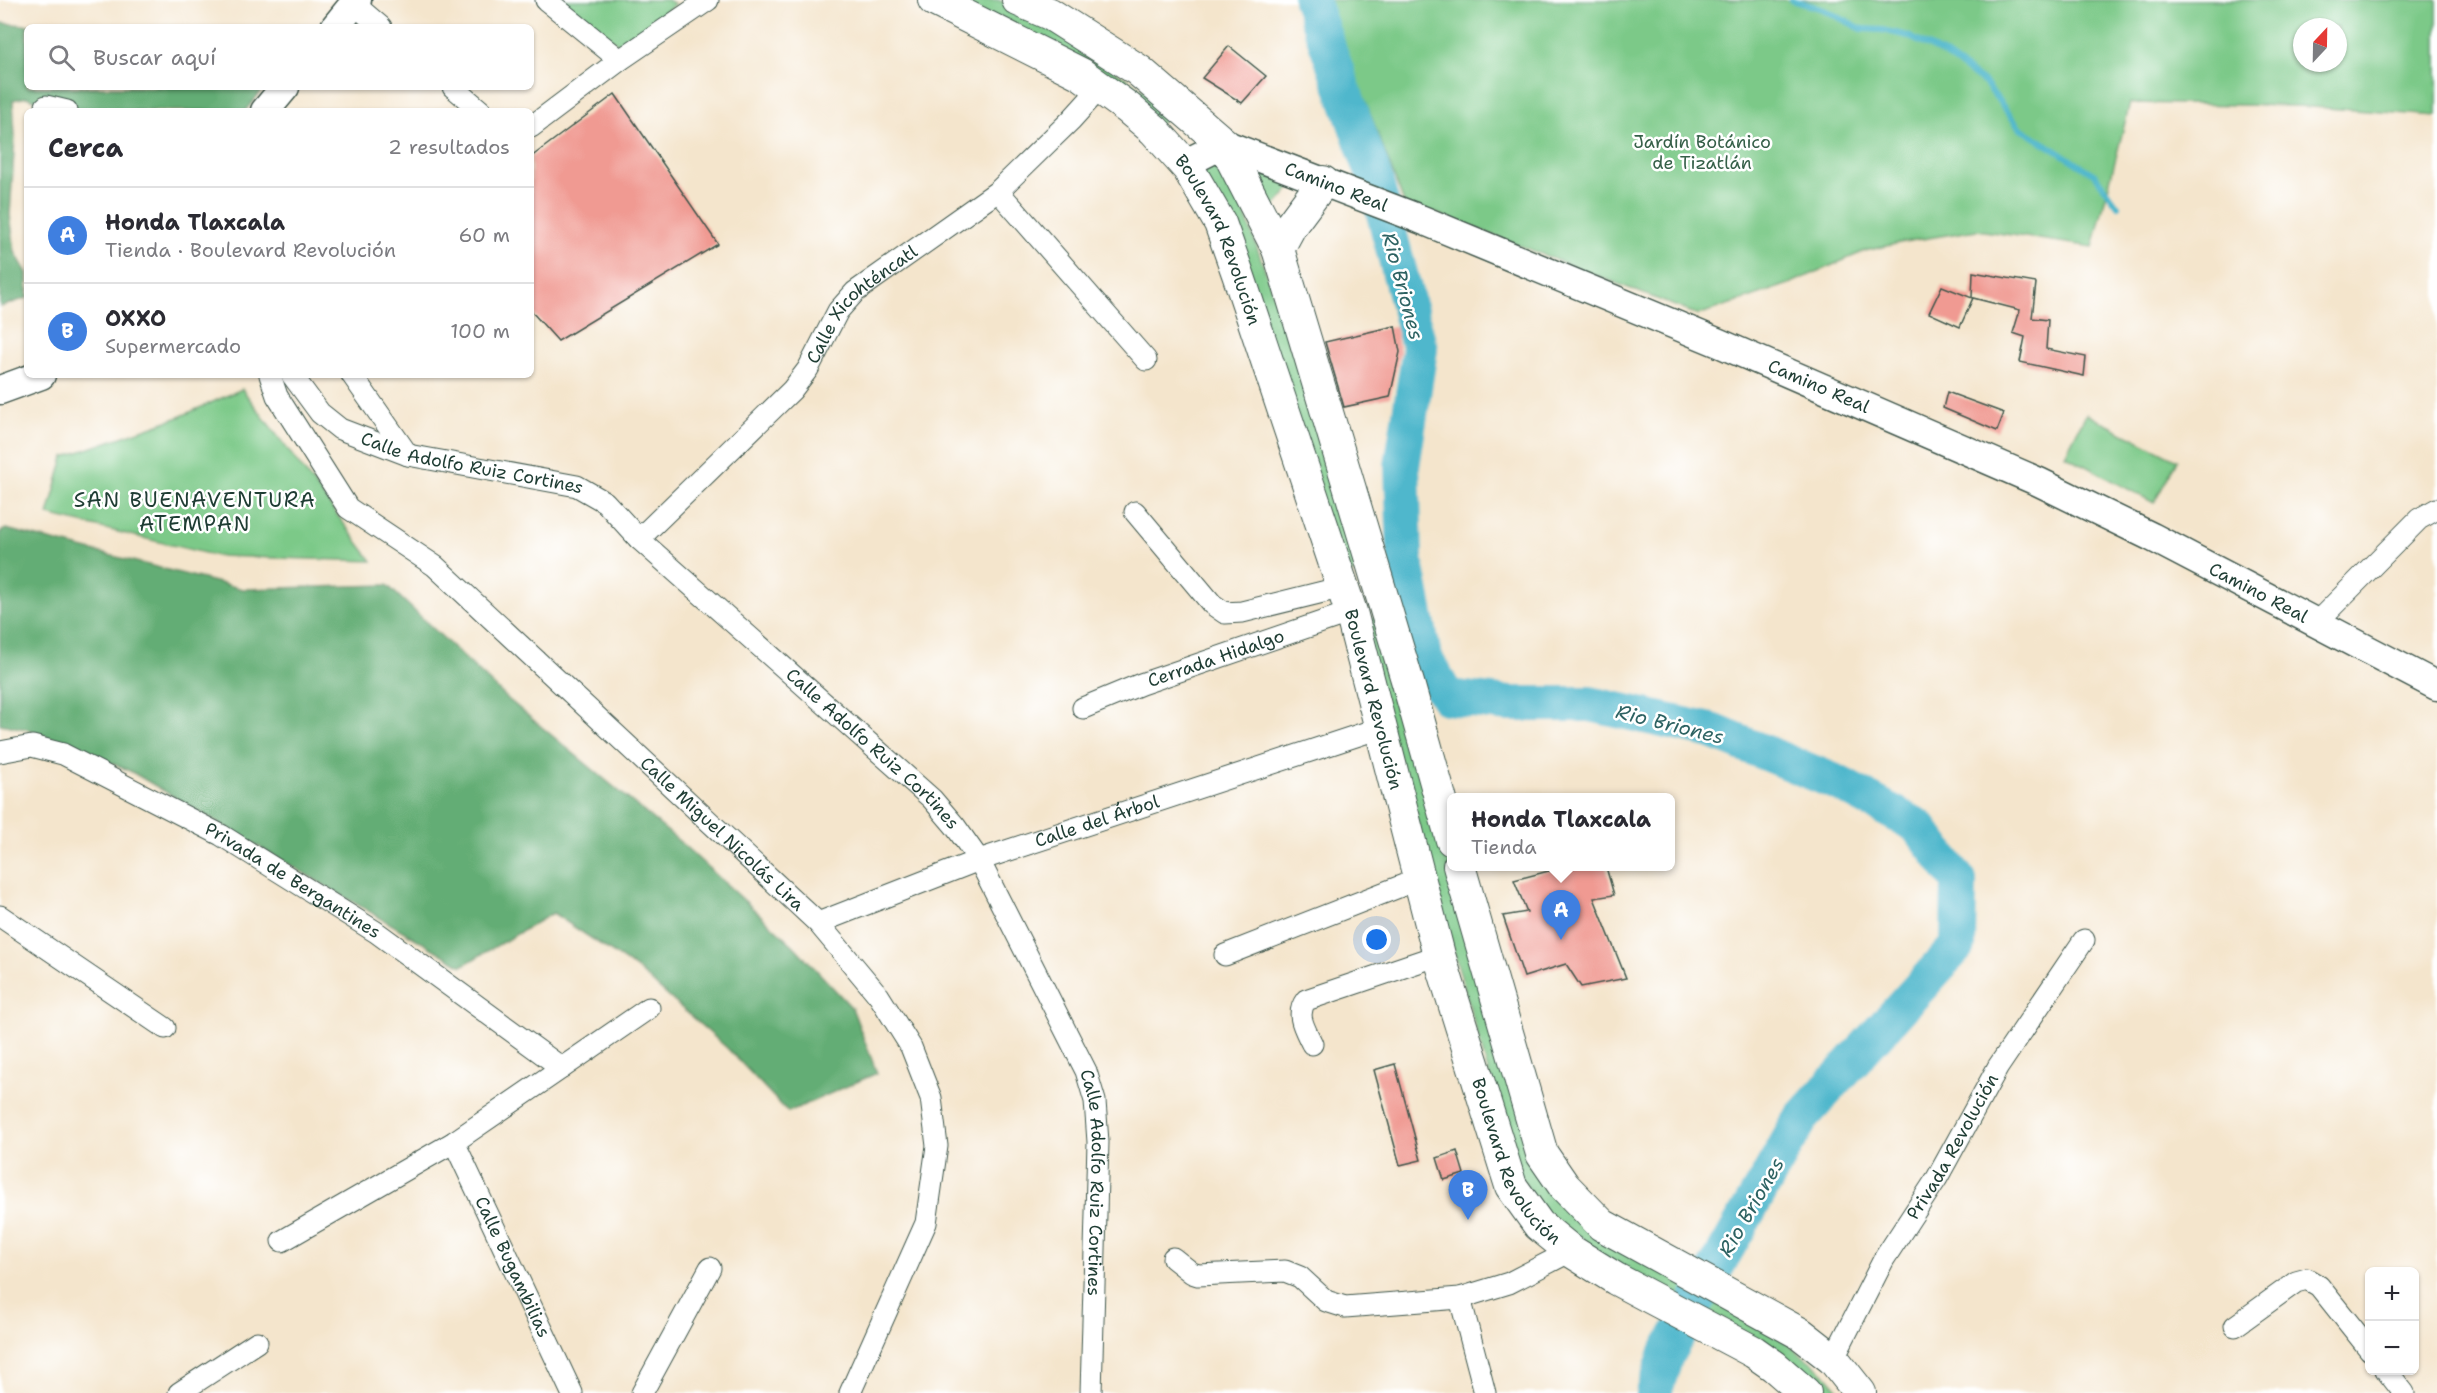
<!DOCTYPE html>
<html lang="es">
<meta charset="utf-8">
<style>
body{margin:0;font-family:"Shantell Sans",sans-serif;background:#f2f2f3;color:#2b2b33}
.controls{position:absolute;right:18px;bottom:18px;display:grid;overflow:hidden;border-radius:9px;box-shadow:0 2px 4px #0004}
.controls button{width:54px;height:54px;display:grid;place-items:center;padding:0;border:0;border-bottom:2px solid #e1e1e2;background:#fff;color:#2b2b33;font:30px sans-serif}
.compass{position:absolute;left:2293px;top:18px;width:54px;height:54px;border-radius:50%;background:#fff;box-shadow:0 2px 4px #0004;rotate:22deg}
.you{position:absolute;left:1377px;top:940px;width:21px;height:21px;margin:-15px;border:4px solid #fff;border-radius:50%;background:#1a73e8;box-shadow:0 0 0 9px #1a73e833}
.badge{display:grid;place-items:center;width:39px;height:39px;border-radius:50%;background:#ea580c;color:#fff;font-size:20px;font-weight:700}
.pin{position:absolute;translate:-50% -50px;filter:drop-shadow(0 2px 3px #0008)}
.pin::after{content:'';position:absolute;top:32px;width:21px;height:18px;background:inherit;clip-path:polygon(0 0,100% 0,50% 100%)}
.popup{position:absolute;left:1447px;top:793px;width:228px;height:78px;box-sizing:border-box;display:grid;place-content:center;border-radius:9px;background:#fff;filter:drop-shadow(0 2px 4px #0005);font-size:20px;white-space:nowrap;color:#7c7c81}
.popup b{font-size:22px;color:#2b2b33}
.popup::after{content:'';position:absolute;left:50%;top:100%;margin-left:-12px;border:12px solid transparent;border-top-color:#fff}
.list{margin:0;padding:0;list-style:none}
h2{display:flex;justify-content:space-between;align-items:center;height:78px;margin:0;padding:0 24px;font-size:26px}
h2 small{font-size:20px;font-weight:400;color:#7c7c81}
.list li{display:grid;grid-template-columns:39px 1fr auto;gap:18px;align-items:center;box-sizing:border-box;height:96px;padding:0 24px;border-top:2px solid #e1e1e2}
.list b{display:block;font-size:22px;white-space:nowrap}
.list p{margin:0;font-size:20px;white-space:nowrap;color:#7c7c81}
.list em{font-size:20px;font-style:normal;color:#7c7c81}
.icon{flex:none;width:33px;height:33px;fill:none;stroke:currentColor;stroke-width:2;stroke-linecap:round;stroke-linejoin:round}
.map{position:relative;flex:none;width:2437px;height:1393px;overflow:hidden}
.search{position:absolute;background:#fff;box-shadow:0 2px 4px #0004;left:24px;top:24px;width:510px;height:66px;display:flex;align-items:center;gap:15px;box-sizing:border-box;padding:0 21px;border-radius:9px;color:#7c7c81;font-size:22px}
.panel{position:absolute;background:#fff;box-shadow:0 2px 4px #0004;left:24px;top:108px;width:510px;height:270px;border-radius:9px}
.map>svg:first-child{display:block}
.green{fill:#7bc988;stroke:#4d835e;stroke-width:1.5;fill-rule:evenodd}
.forest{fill:#64ad74;stroke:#427554;stroke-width:1.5}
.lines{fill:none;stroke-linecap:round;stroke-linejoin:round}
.stream{stroke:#4fb7cc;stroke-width:6}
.river{stroke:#4fb7cc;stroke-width:36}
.building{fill:#f09a92}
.street-casing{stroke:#3f564b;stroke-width:23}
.secondary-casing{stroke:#3f564b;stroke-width:31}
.primary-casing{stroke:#3f564b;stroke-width:34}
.street{stroke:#fff;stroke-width:21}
.secondary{stroke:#fff;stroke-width:28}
.primary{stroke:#fff;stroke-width:32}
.labels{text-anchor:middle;stroke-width:5;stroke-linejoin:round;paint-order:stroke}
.park-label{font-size:18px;fill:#366049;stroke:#fff}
.street-label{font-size:18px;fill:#1f3d34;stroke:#fff}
.water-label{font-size:20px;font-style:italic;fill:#2d6262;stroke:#fff}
.quarter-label{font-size:21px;letter-spacing:1.5px;fill:#1f3d34;stroke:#fff}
</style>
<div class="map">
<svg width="2437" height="1393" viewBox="0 0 2437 1393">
<rect width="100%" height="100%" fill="#fff"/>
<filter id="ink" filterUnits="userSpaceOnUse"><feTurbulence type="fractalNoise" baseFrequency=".0167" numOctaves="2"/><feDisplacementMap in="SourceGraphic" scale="12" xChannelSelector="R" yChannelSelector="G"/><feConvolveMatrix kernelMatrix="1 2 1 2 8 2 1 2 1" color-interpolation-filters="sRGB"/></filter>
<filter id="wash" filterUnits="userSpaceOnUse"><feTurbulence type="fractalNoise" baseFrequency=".008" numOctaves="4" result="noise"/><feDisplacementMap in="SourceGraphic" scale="24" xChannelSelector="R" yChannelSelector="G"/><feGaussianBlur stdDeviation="1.35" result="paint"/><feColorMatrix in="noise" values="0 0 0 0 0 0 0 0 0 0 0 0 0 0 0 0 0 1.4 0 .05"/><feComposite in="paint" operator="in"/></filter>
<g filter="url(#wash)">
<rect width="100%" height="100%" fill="#f4e5cc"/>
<path class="green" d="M560 0H668L675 4 622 47Z
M948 0H998L1033 16 1175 111 1157 127Z
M1327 0H2437V116L2298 106 2130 103 2093 247 1977 230 1904 242 1865 251 1789 284 1698 315 1436 213 1406 208ZM2302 27H2338V63H2302Z
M1219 157 1245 214 1265 270 1365 568 1344 576 1195 168Z
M1242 163 1295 183 1269 213Z
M242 389 372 561 217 556 48 515 64 457 179 417Z
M2086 414 2177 460 2154 503 2065 455Z
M1380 616 1403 683 1534 1161 1790 1346 1824 1372 1842 1393H1810L1620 1274 1543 1211 1516 1170 1360 621Z"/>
<path class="forest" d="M66 21 90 27H27V87H265L245 111H83L47 105 27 97 13 100 15 136 10 215 15 252 27 273V298L0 307V23L38 26Z
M6 529 243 589 387 585 508 699 679 841 793 945 852 1008 877 1073 788 1112 727 1048 636 968 553 913 462 966 130 771 30 730 0 724V532Z"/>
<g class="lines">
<path class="stream" d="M1791 0 1820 8 1862 29 1882 30 1908 36 1944 54 1985 83 2019 127 2095 175 2118 206"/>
<path class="river" d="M1311 0 1374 176 1420 349 1402 466 1405 558 1424 657 1447 697 1509 704H1590L1712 731 1838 783 1918 826 1959 881 1958 945 1802 1117 1666 1355 1654 1393"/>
</g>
<g id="blocks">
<path class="building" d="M1229 46 1266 76 1242 103 1202 78Z
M615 94 718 244 558 341 531 311V157Z
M1973 272 2036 283 2032 318 2048 320 2046 349 2086 357 2084 376 2020 362 2025 337 2013 333 2020 310 1973 298 1960 327 1929 313 1942 286 1972 298Z
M1395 326 1400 352 1390 397 1344 407 1325 342Z
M1947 392 2004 413 1997 431 1943 408Z
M1564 867H1606L1614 895 1594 898 1626 978 1581 987 1566 964 1524 977 1503 916 1527 912 1514 880Z
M1395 1064 1421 1160 1400 1165 1374 1070Z
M1457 1151 1464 1174 1444 1180 1437 1158Z"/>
</g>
</g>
<g filter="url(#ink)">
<use href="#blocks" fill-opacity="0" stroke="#3f564b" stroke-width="1.5"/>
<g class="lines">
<defs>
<g id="street">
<path d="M546 0 620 60"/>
<path d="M354 4 381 27"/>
<path d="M453 87 481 111"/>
<path d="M46 106 67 111"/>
<path d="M531 127 620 60 708 0"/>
<path d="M998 191 1146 360"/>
<path id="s1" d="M270 375 277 396 348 508 435 566 818 923 879 996 911 1047 931 1098 937 1146 926 1223 850 1393"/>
<path id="s2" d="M292 375 320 413 340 429 408 455 577 486 605 502 639 539 932 799 955 826 979 860 1086 1071 1095 1101 1098 1142 1091 1393"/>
<path d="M352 375 408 455"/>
<path d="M1135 512 1212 604 1225 613 1242 612 1343 587"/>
<path id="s3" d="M639 539 792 390 808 369 838 311 855 292 998 191 1071 120 1100 88"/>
<path d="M2316 623 2419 519 2437 509"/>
<path id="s4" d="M1083 708 1141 684 1351 612"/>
<path id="s5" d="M0 752 32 746 63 754 221 835 376 932 562 1068"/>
<path d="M0 916 165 1028"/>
<path id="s6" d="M818 923 979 860 1380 728"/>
<path d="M1225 955 1419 879"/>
<path d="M1312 1044C1305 1029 1295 1015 1306 1000L1439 955"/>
<path id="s7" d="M454 1142 572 1393"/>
<path d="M282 1241 454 1142 649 1008"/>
<path d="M1173 1258 1192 1273 1198 1275 1285 1271 1300 1277 1326 1301 1345 1307 1460 1298 1509 1283 1571 1251"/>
<path d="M1460 1298 1485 1393"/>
<path d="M2235 1326 2296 1282 2307 1279 2319 1286 2370 1350"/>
<path id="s8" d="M1833 1359 1884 1259 1937 1178 1998 1067 2084 940"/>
<path d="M2386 1370 2404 1393"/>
<path d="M179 1393 257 1342"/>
<path d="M642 1393 710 1268"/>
</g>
<g id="secondary">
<path d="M335 27 357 0"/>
<path d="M265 111 285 87"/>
<path id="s9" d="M1184 164 1224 144 1420 219 1719 343 2039 482 2152 537 2437 686"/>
<path d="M0 390 41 375"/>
</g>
<g id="primary">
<path id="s10" d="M934 0 1081 74 1128 108 1154 130 1188 168 1220 223 1238 274 1351 612 1439 955 1511 1186 1539 1225 1571 1251 1616 1279 1754 1352 1774 1366 1805 1393"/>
<path d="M1018 0 1050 14 1138 70 1224 144 1278 249 1408 683 1452 840"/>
<path d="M1278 249 1291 225 1323 182"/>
<path d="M1459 866 1542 1154 1564 1186 1602 1225 1801 1334 1833 1359 1860 1393"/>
</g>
</defs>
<use href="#street" class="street-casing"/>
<use href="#secondary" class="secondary-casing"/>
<use href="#primary" class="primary-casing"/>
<use href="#street" class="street"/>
<use href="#secondary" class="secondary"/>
<use href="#primary" class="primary"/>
</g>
</g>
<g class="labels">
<g class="park-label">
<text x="1702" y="148">Jardín Botánico<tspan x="1702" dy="21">de Tizatlán</tspan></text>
</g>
<g class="street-label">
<text dy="6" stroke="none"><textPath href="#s9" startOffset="165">Camino Real</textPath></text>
<text dy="6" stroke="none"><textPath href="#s10" startOffset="386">Boulevard Revolución</textPath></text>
<text dy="6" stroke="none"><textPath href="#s3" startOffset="326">Calle Xicohténcatl</textPath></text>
<text dy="6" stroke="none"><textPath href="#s9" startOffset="687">Camino Real</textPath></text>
<text dy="6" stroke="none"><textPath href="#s2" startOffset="210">Calle Adolfo Ruiz Cortines</textPath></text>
<text dy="6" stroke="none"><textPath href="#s9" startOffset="1173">Camino Real</textPath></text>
<text dy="6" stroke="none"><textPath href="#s4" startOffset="142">Cerrada Hidalgo</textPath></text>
<text dy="6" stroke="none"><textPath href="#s10" startOffset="872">Boulevard Revolución</textPath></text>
<text dy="6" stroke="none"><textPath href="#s2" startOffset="714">Calle Adolfo Ruiz Cortines</textPath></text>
<text dy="6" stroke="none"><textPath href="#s6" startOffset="297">Calle del Árbol</textPath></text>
<text dy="6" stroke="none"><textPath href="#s1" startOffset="652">Calle Miguel Nicolás Lira</textPath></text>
<text dy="6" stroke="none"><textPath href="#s5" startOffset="327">Privada de Bergantines</textPath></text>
<text dy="6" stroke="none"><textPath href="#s8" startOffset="244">Privada Revolución</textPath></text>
<text dy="6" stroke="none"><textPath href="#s10" startOffset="1358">Boulevard Revolución</textPath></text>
<text dy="6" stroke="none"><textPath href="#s2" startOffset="1218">Calle Adolfo Ruiz Cortines</textPath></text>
<text dy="6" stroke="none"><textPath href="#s7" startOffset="138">Calle Bugambilias</textPath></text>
</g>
<g class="water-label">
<text transform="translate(1403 286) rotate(75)" y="7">Rio Briones</text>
<text transform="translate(1670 724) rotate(14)" y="7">Rio Briones</text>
<text transform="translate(1751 1207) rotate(-60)" y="7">Rio Briones</text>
</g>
<g class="quarter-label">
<text x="195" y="507">SAN BUENAVENTURA<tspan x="195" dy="24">ATEMPAN</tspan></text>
</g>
</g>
</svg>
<div class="controls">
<button>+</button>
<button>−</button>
</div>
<svg class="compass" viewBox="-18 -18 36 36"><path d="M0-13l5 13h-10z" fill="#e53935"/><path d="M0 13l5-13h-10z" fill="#7c7c81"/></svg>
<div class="you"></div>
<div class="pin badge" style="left:1561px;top:940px;background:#3f7fe0">A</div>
<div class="popup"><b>Honda Tlaxcala</b>Tienda</div>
<div class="pin badge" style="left:1468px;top:1220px;background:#3f7fe0">B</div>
<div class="search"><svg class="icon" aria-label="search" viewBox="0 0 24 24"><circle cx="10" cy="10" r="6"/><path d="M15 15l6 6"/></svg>Buscar aquí</div>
<section class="panel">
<h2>Cerca<small>2 resultados</small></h2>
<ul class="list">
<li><span class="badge" style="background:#3f7fe0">A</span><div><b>Honda Tlaxcala</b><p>Tienda · Boulevard Revolución</p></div><em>60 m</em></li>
<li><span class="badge" style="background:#3f7fe0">B</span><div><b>OXXO</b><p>Supermercado</p></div><em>100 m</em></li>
</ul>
</section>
</div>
